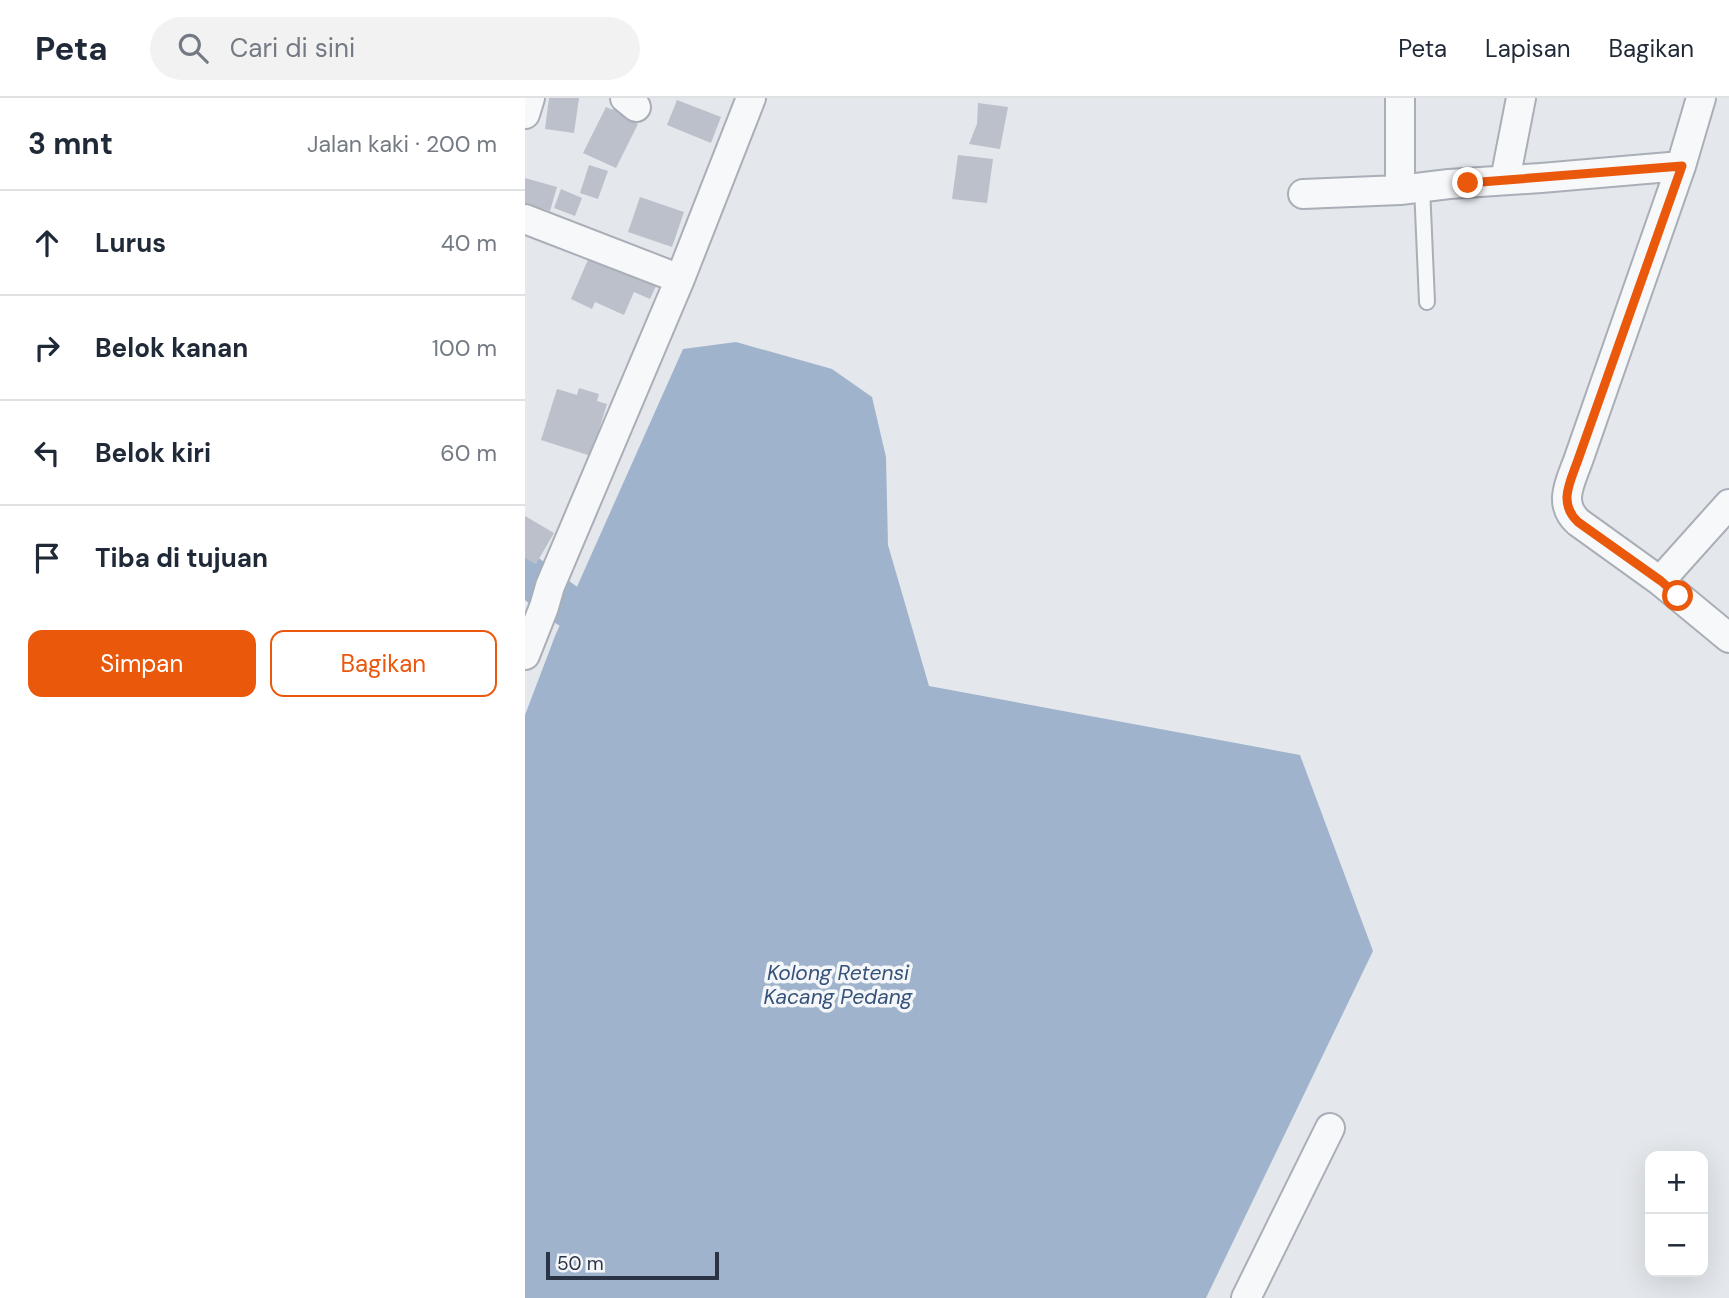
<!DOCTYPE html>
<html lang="id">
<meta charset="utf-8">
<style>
body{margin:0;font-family:"DM Sans",sans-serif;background:#f2f2f3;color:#1f2937}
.controls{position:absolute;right:21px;bottom:21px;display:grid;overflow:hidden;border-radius:14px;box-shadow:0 7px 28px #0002}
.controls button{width:63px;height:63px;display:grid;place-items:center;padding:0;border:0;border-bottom:2px solid #e0e1e3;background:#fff;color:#1f2937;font:35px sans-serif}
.scale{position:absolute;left:21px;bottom:18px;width:173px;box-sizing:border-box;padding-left:7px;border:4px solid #2b3445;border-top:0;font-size:19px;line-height:24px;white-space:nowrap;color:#2b3445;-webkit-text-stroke:5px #f4f6f9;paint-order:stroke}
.stop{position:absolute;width:21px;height:21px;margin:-16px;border:5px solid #ea580c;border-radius:50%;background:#fff}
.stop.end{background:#ea580c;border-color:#fff;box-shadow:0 2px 7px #0008}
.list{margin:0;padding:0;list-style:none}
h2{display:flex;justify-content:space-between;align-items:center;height:91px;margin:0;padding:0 28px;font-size:30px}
h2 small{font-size:23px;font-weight:400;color:#747a83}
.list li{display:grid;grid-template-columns:46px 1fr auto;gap:21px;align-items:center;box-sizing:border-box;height:105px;padding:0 28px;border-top:2px solid #e0e1e3}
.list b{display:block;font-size:26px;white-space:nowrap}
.list em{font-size:23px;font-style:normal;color:#747a83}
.actions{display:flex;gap:14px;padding:21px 28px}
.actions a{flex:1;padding:16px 0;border:2px solid #ea580c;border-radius:14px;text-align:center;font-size:24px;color:#ea580c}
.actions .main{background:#ea580c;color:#fff}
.icon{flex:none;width:38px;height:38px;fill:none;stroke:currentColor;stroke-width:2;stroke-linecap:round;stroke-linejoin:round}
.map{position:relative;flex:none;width:1204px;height:1200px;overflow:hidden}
header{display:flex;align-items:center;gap:42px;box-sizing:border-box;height:98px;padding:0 35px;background:#fff;border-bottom:2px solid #e0e1e3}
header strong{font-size:33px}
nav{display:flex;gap:38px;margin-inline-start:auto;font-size:24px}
.search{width:490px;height:63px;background:#f2f2f3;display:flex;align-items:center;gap:18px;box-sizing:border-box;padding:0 24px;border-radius:38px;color:#747a83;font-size:26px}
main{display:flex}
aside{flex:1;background:#fff}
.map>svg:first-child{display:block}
.water{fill:#9fb4cc}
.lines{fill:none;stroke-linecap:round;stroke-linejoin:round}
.river{stroke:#9fb4cc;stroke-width:42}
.building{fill:#bbc0ca}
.lane-casing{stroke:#a9aeb7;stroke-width:18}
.street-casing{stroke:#a9aeb7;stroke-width:32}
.lane{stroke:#f7f8fa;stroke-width:14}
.street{stroke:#f7f8fa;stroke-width:28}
.route{stroke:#ea580c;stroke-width:9}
.labels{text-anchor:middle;stroke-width:7;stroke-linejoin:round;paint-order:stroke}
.water-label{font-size:21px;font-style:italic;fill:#34527a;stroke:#f4f6f9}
</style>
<header>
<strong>Peta</strong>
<div class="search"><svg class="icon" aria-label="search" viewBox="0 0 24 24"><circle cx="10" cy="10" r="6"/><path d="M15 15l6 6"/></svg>Cari di sini</div>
<nav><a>Peta</a><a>Lapisan</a><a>Bagikan</a></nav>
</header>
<main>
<aside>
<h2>3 mnt<small>Jalan kaki · 200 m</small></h2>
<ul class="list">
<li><svg class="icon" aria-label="ahead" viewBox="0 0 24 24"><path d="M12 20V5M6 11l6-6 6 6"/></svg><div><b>Lurus</b></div><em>40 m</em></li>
<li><svg class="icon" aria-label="right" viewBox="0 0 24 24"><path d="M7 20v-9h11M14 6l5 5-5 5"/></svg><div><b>Belok kanan</b></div><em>100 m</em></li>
<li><svg class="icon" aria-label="left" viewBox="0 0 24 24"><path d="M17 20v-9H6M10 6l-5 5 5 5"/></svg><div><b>Belok kiri</b></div><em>60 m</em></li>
<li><svg class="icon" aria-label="arrive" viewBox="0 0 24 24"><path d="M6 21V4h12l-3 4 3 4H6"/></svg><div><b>Tiba di tujuan</b></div></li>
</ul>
<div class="actions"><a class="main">Simpan</a><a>Bagikan</a></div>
</aside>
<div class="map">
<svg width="1204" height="1200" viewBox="0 0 1204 1200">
<rect width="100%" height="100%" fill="#e4e7ec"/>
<path class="water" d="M211 244 307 271 347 299 361 359 363 447 404 588 775 657 848 853 681 1200H0V617L30 538 158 251Z"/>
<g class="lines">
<path class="river" d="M0 476 44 509"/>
</g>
<path class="building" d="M24 0H54L49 35 20 31Z
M152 2 196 19 186 45 142 27Z
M453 5 483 9 475 51 444 46 452 26Z
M90 7 106 15 103 21 113 26 91 70 58 55 81 9 88 12Z
M433 57 468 61 462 105 427 101Z
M64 67 83 73 73 101 55 95Z
M0 80 32 89 25 113 2 106 0 111Z
M36 91 57 100 50 118 29 110Z
M115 99 159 114 147 149 103 134Z
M65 157 131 188 125 201 109 194 99 217 70 204 67 211 46 201Z
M54 290 74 296 72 303 82 306 66 358 16 342 32 291 52 297Z
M0 418 29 435 11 466 0 460Z"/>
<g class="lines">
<defs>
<path id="lane" d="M897 89 902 204"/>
<path id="street" d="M100 0 111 9
M875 0V92
M1176 0 1156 68 1054 360C1046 383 1032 405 1053 424L1135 483 1204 540
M0 16 5 0
M980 82 996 0
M778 96 875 92 924 86 1016 80 1156 68
M0 121 155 181
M1135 483 1204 406
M0 557 19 509 25 488 155 181 226 0
M721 1200 805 1030"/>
</defs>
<use href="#lane" class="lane-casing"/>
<use href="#street" class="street-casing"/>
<use href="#lane" class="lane"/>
<use href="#street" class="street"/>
</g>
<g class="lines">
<path class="route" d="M943 85 1157 68 1054 359C1046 383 1032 404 1053 424L1136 483 1153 498"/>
</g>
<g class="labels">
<g class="water-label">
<text x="313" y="882">Kolong Retensi<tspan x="313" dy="24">Kacang Pedang</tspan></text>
</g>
</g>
</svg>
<div class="controls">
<button>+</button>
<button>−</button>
</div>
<div class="scale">50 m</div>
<div class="stop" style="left:1153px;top:498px"></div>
<div class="stop end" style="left:943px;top:85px"></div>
</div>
</main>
